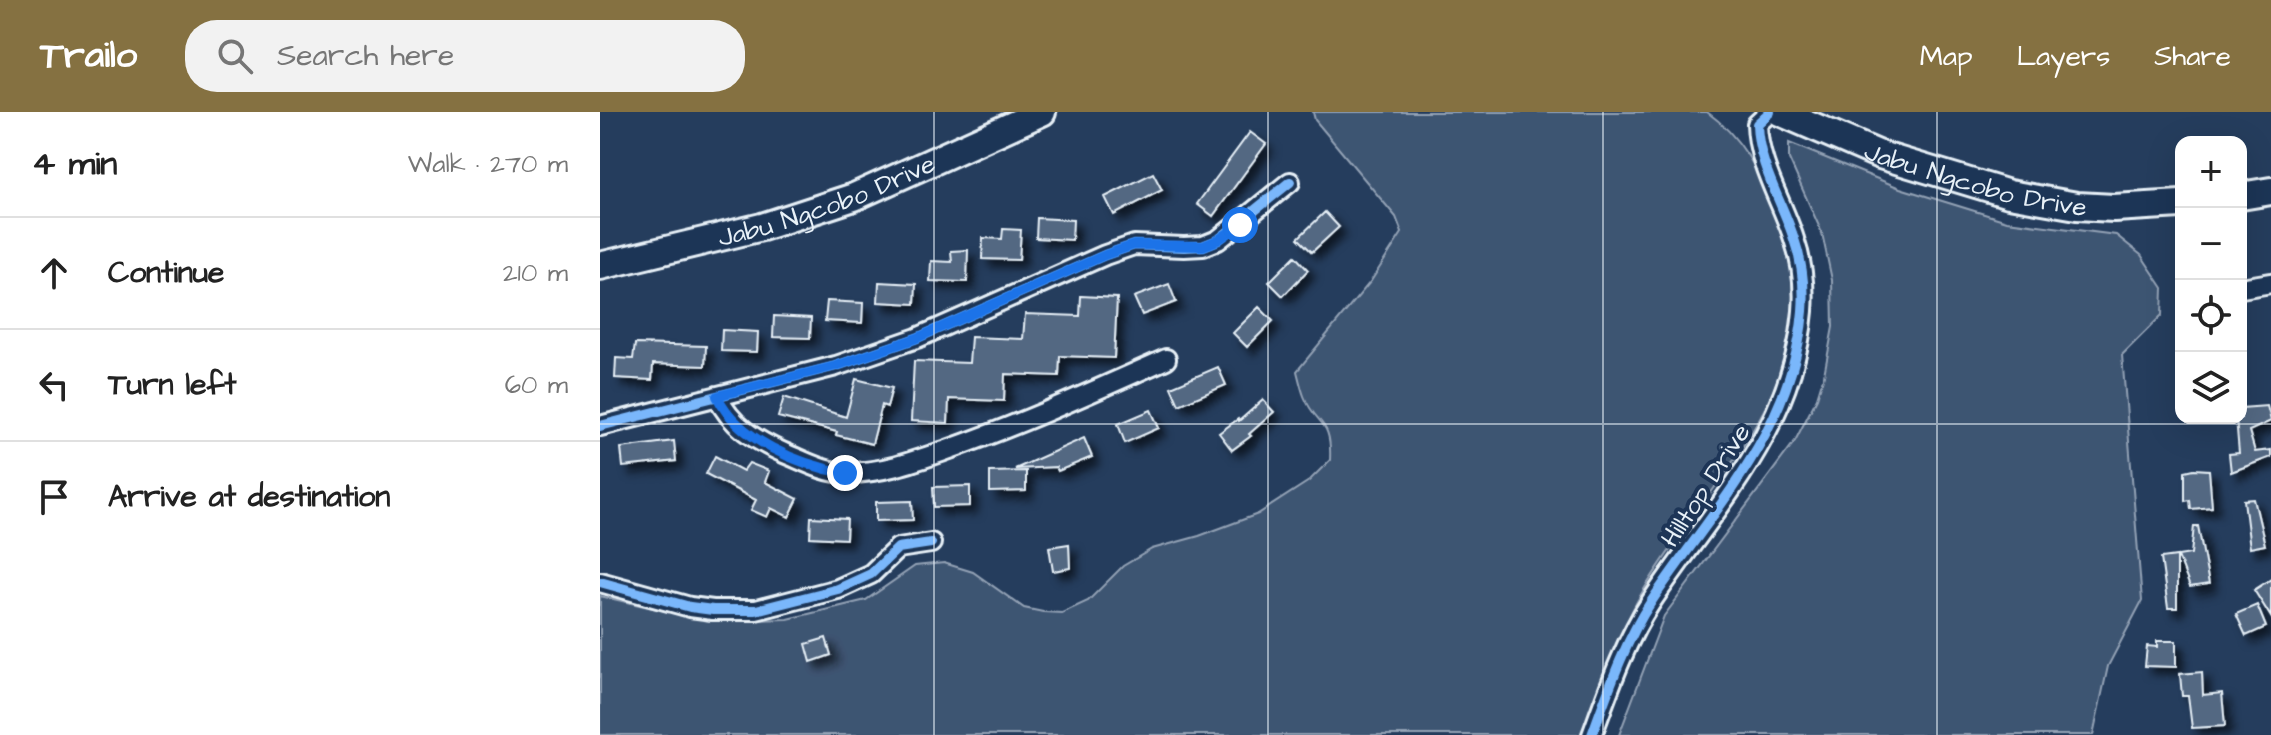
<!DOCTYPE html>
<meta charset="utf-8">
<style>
body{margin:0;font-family:"Architects Daughter",sans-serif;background:#f2f2f2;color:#222}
.controls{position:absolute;right:24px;top:24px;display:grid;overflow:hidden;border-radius:16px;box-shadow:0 8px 32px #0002}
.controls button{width:72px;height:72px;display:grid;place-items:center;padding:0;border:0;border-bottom:2px solid #e0e0e0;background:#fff;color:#222;font:40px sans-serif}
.stop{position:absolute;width:24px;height:24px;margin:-18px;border:6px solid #1a73e8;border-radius:50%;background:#fff}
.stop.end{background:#1a73e8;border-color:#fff;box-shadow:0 2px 8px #0008}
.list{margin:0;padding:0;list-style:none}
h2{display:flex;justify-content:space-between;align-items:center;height:104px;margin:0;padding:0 32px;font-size:34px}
h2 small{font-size:26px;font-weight:400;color:#767676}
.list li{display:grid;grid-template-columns:52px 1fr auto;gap:24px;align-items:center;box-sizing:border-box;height:112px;padding:0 32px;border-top:2px solid #e0e0e0}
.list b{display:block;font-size:30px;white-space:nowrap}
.list em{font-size:26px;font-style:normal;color:#767676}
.icon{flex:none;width:44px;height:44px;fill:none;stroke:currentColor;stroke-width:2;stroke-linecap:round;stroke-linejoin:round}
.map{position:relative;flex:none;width:1671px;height:623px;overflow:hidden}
header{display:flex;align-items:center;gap:48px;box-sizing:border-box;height:112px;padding:0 40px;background:#857141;color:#fff}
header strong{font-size:38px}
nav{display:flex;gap:44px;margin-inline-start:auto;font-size:28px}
.search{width:560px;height:72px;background:#f2f2f2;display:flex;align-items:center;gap:20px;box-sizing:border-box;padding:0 28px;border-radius:32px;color:#767676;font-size:30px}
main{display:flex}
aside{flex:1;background:#fff}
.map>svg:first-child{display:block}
.green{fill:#3e5472;stroke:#93a2b5;stroke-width:2}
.building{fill:#536782;stroke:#e8f1f8;stroke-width:2;filter:url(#shadow)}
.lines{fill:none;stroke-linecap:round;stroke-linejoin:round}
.minor-casing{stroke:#e8f1f8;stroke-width:24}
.secondary-casing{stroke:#e8f1f8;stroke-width:32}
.minor{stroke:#1d3557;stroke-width:18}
.secondary{stroke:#1d3557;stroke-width:26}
.cycleway-casing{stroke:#1d3557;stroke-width:15}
.cycleway{stroke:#7ab7fb;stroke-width:10}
.route{stroke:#1a73e8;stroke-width:10}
.grid{fill:none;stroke:#e8f1f8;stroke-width:2;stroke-opacity:0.55}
.labels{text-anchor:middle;stroke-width:8;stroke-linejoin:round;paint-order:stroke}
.street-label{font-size:26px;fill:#e8f1f8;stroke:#1d3557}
</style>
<header>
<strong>Trailo</strong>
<div class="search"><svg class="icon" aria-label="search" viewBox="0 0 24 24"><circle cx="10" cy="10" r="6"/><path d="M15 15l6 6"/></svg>Search here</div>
<nav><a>Map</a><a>Layers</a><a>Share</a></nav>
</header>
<main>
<aside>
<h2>4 min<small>Walk · 270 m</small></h2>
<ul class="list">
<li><svg class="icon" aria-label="ahead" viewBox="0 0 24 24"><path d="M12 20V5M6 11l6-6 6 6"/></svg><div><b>Continue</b></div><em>210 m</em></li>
<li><svg class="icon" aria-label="left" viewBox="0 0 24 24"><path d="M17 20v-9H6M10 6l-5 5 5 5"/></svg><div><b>Turn left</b></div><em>60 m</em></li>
<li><svg class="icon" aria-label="arrive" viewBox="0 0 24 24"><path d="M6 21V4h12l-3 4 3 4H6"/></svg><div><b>Arrive at destination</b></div></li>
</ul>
</aside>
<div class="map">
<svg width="1671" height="623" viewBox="0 0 1671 623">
<defs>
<filter id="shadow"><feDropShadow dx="7" dy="7" stdDeviation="4" flood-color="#0009"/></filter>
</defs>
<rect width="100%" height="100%" fill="#253d5d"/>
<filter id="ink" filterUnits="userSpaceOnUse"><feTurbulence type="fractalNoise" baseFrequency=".0125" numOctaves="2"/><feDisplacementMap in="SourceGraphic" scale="16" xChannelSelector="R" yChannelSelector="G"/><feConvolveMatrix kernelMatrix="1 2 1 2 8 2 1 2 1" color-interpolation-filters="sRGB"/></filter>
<g filter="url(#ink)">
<path class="green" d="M713 0H1107C1141 24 1160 61 1175 99 1239 262 1119 353 1043 479 1016 524 1003 576 980 623H0V484L110 509 188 507 266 488 315 454 344 451 373 460 424 496 443 500 462 501 488 489 523 454 552 437 599 424 658 402 709 369 730 348C732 305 716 315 704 284 701 276 699 267 697 259L771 169 802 121 796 105 715 8Z
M1189 31 1300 76 1407 109 1516 123 1541 143 1563 176 1562 203 1522 243 1542 489 1508 554 1493 623H1019L1064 504 1195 329 1217 286 1224 263 1233 215 1232 168 1222 121 1189 47Z"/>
<path class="building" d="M650 20 666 32 613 104 597 92Z
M553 61 562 78 514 103 505 85Z
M725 100 739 115 712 140 698 126Z
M437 106 473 108 472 128 436 126Z
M403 117 421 118 419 148 382 147 383 126 402 127Z
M368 138 367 170 330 169 331 149 352 150 351 139Z
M695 144 708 158 683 184 669 170Z
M279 170 316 172 315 192 278 190Z
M569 172 576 190 542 203 534 185Z
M481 184 517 186 514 246 460 244 459 264 405 262 404 289 349 287 348 311 311 309 314 249 369 251 371 225 423 227 425 202 480 204Z
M227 189 263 191 262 211 225 209Z
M659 195 673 209 647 235 633 221Z
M174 204 211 206 210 226 173 225Z
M122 218 158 220 157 240 121 239Z
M35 232 106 234 105 254 53 252 52 268 15 266 16 246 33 247Z
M618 255 626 273 579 293 571 275Z
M256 267 292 276 287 295 282 293 272 332 236 323 237 320 178 305 184 285 246 305Z
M663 288 674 300 649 322 651 324 632 338 619 321 638 307 639 309Z
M1667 294 1671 309 1649 319 1655 340 1671 338V345L1631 360 1629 342 1639 341 1636 306H1641V296Z
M551 298 559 316 525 331 518 312Z
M484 326 492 345 458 359 456 355 415 357Z
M74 329 76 349 23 355 21 336Z
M115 344 143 359 149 351 169 359 165 370 198 387 189 405 171 396 167 405 151 398 156 388 106 362Z
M1594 357 1609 358 1612 395 1591 397 1590 388 1585 389V359Z
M426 359V379L390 380V360Z
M370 374V394L334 395 333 375Z
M1654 387 1665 433 1650 436 1644 388Z
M312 389 313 408 276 409V390Z
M211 405 247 407 246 427 210 425Z
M1594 414H1598L1609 472 1590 475 1578 444 1591 442Z
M469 432 470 456 453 459 449 435Z
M1577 444V496H1568L1561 446Z
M1671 467V505L1654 478Z
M1657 493 1666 515 1646 524 1636 502Z
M226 526 231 543 211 550 206 532Z
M1557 529H1576V555L1545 554 1547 534 1557 535Z
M1602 560 1603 583 1622 581 1625 614 1592 616 1588 584H1582L1580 562Z"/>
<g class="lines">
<defs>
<path id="minor" d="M1641 176 1671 171
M117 284C131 314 155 328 184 341 204 349 225 361 247 361 282 361 315 349 347 338 422 312 494 279 566 247
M0 314 236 254 317 226 505 143 534 133 584 135 603 134 618 128 690 70
M0 470 90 495 113 498H156L238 477 271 462 298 436 331 431
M992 623C1008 579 1025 529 1051 490 1113 397 1193 318 1203 199 1205 174 1202 150 1194 127 1182 89 1158 53 1157 12L1170 0"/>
<g id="secondary">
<path id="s1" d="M1180 0 1280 43 1409 82 1477 94 1514 96 1581 92"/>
<path d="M1641 84 1671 79"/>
<path id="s2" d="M0 154 162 115 254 85 442 0"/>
</g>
</defs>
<use href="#minor" class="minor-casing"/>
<use href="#secondary" class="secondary-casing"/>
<use href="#minor" class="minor"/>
<use href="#secondary" class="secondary"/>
<defs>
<path id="cycleway" d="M0 314 236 254 317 226 505 143 534 133 584 135 603 134 618 128 690 70
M0 470 90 495 113 498H156L238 477 271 462 298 436 331 431
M992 623C1008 579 1025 529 1051 490 1113 397 1193 318 1203 199 1205 174 1202 150 1194 127 1182 89 1158 53 1157 12L1170 0"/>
</defs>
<use href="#cycleway" class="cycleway-casing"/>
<use href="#cycleway" class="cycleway"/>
</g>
</g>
<g class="lines" filter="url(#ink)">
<path class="route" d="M245 361C199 353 138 328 117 284L236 254 317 226 505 143 534 133 603 134 618 128 640 113"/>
</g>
<path class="grid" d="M334 0V623M668 0V623M1003 0V623M1337 0V623M0 312H1671"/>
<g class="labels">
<g class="street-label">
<text dy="9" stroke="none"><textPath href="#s1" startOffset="208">Jabu Ngcobo Drive</textPath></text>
<text dy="9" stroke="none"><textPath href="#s2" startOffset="236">Jabu Ngcobo Drive</textPath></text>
<text transform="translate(1105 373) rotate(-57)" y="9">Hilltop Drive</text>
</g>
</g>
</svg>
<div class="controls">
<button>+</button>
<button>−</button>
<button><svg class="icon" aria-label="locate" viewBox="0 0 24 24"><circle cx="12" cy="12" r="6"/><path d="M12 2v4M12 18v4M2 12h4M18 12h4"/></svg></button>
<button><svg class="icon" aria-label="layers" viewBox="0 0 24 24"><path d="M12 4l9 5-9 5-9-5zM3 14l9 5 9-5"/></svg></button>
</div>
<div class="stop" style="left:640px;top:113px"></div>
<div class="stop end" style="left:245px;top:361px"></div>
</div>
</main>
